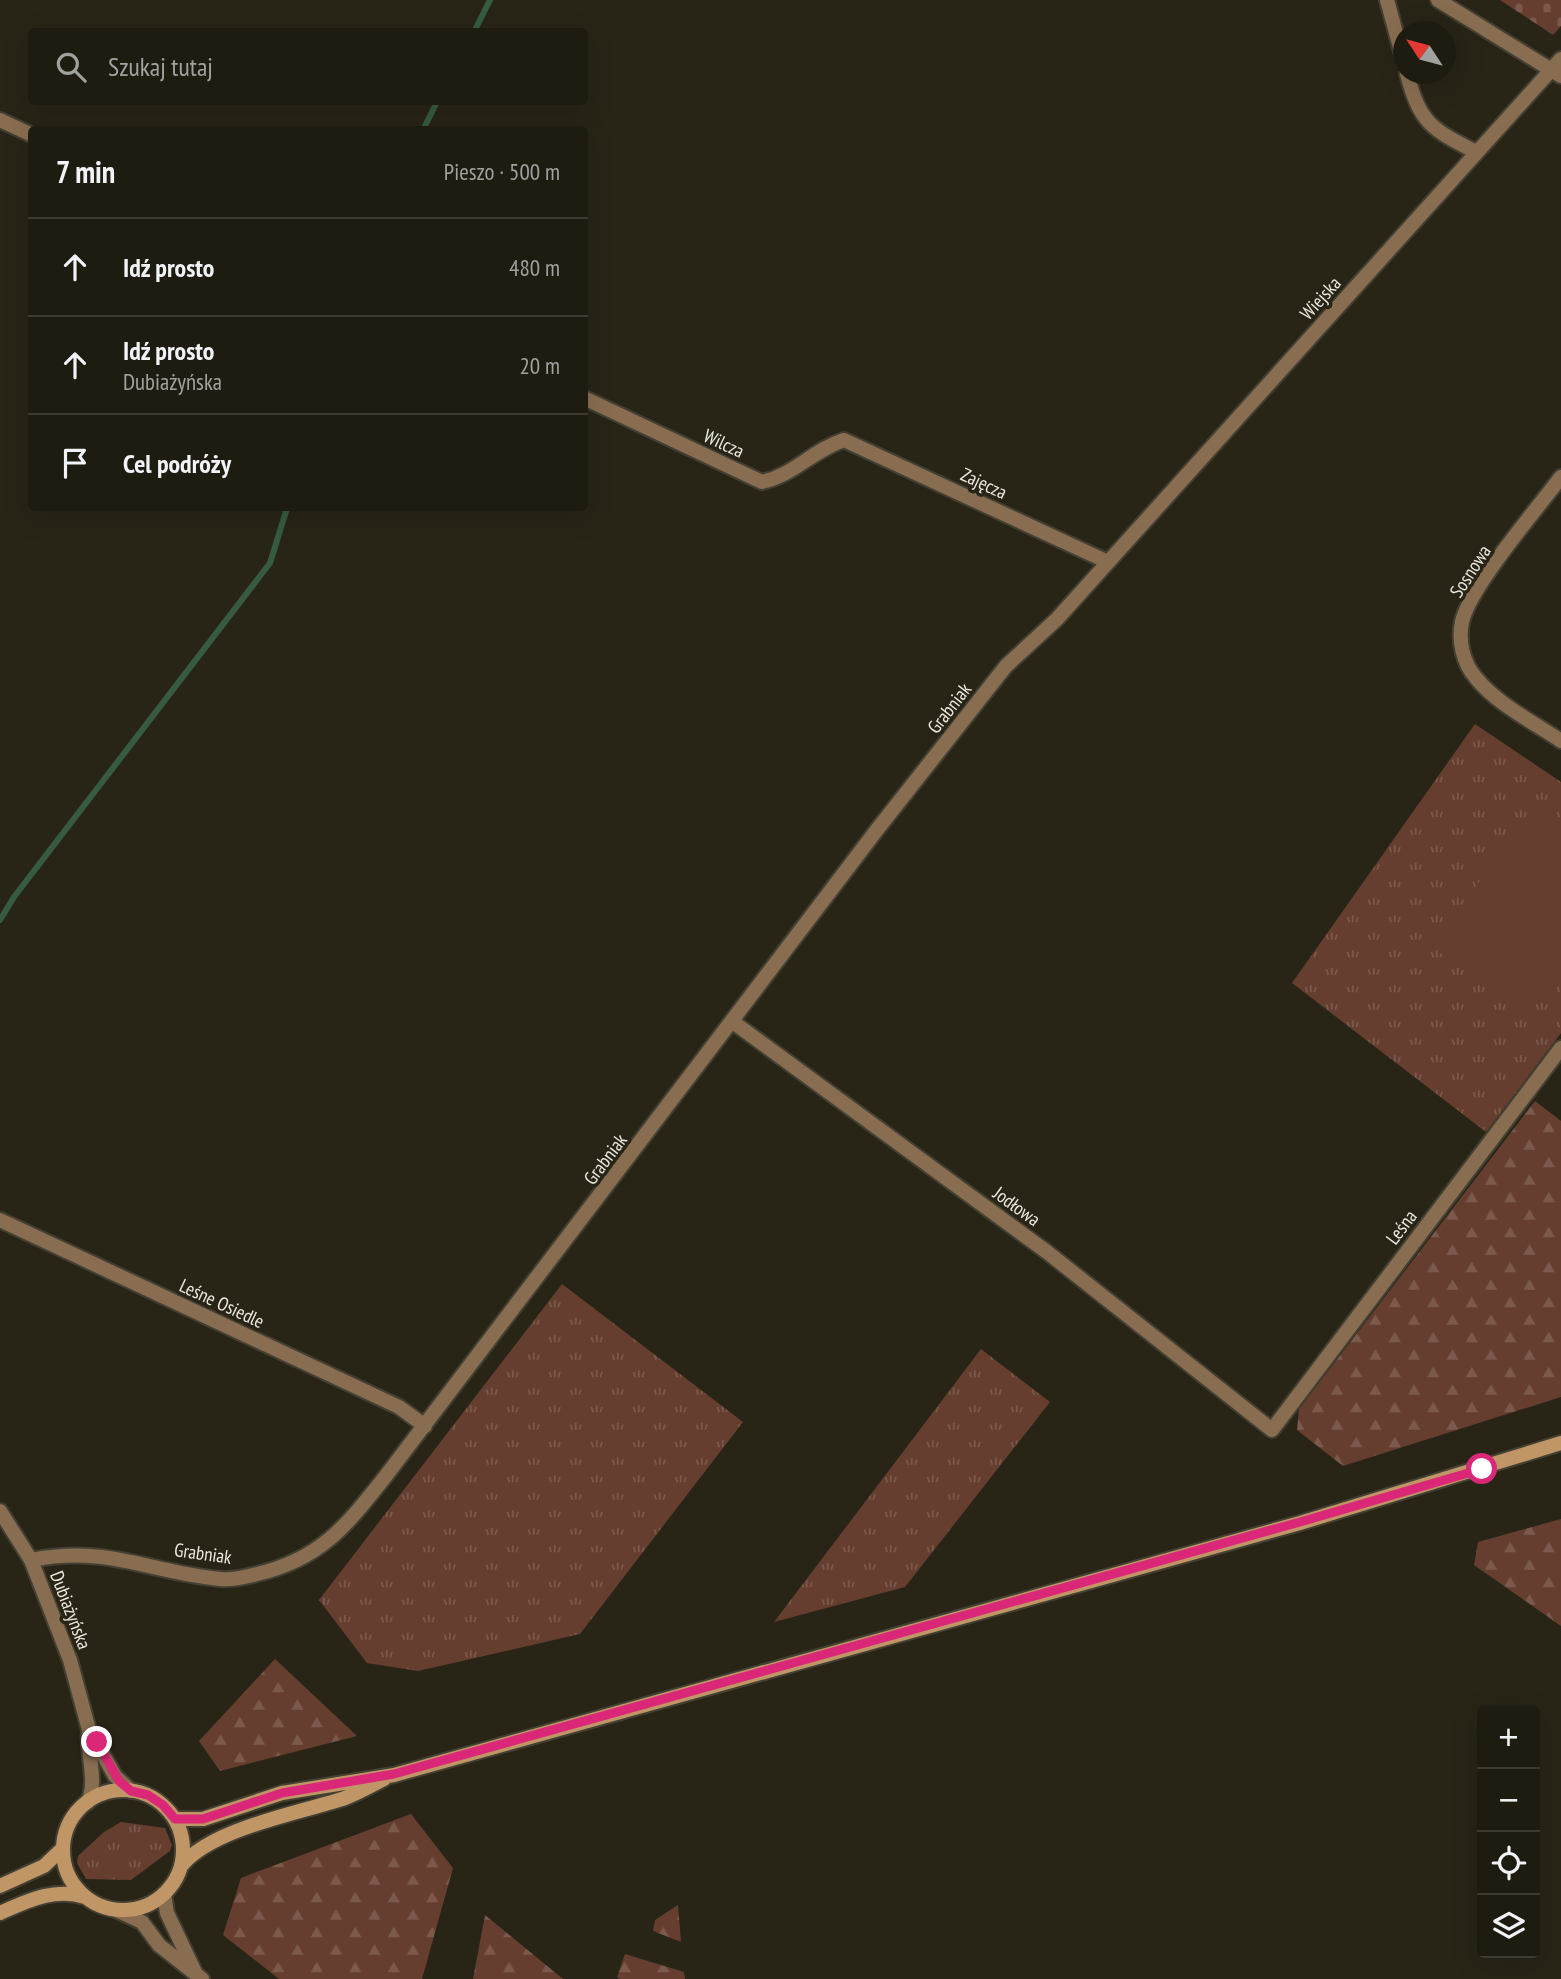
<!DOCTYPE html>
<html lang="pl">
<meta charset="utf-8">
<style>
body{margin:0;font-family:"PT Sans Narrow",sans-serif;background:#2b291f;color:#f1f3f6}
.controls{position:absolute;right:21px;bottom:21px;display:grid;overflow:hidden;border-radius:7px;box-shadow:0 7px 28px #0002}
.controls button{width:63px;height:63px;display:grid;place-items:center;padding:0;border:0;border-bottom:2px solid #3c3a31;background:#1e1c11;color:#f1f3f6;font:35px sans-serif}
.compass{position:absolute;left:1393px;top:21px;width:63px;height:63px;border-radius:50%;background:#1e1c11;box-shadow:0 7px 28px #0002;rotate:306deg}
.stop{position:absolute;width:21px;height:21px;margin:-16px;border:5px solid #db2777;border-radius:50%;background:#fff}
.stop.end{background:#db2777;border-color:#fff;box-shadow:0 2px 7px #0008}
.list{margin:0;padding:0;list-style:none}
h2{display:flex;justify-content:space-between;align-items:center;height:91px;margin:0;padding:0 28px;font-size:30px}
h2 small{font-size:23px;font-weight:400;color:#a1a19f}
.list li{display:grid;grid-template-columns:46px 1fr auto;gap:21px;align-items:center;box-sizing:border-box;height:98px;padding:0 28px;border-top:2px solid #3c3a31}
.list b{display:block;font-size:26px;white-space:nowrap}
.list p{margin:0;font-size:23px;white-space:nowrap;color:#a1a19f}
.list em{font-size:23px;font-style:normal;color:#a1a19f}
.icon{flex:none;width:38px;height:38px;fill:none;stroke:currentColor;stroke-width:2;stroke-linecap:round;stroke-linejoin:round}
.map{position:relative;flex:none;width:1561px;height:1979px;overflow:hidden}
.search{position:absolute;background:#1e1c11;box-shadow:0 7px 28px #0002;left:28px;top:28px;width:560px;height:77px;display:flex;align-items:center;gap:18px;box-sizing:border-box;padding:0 24px;border-radius:7px;color:#a1a19f;font-size:26px}
.panel{position:absolute;background:#1e1c11;box-shadow:0 7px 28px #0002;left:28px;top:126px;width:560px;height:385px;border-radius:7px}
.map>svg:first-child{display:block}
.grass{fill:url(#grass-tufts)}
.forest{fill:url(#forest-firs)}
.cemetery{fill:url(#cemetery-stones)}
.pitch{fill:#653e2f}
.lines{fill:none;stroke-linecap:round;stroke-linejoin:round}
.stream{stroke:#365b41;stroke-width:6}
.minor-casing{stroke:#434033;stroke-width:18}
.tertiary-casing{stroke:#434033;stroke-width:18}
.secondary-casing{stroke:#434033;stroke-width:18}
.minor{stroke:#886d50;stroke-width:14}
.tertiary{stroke:#886d50;stroke-width:14}
.secondary{stroke:#c19666;stroke-width:14}
.route{stroke:#db2777;stroke-width:9}
.labels{text-anchor:middle;stroke-width:7;stroke-linejoin:round;paint-order:stroke}
.street-label{font-size:19px;fill:#eae8df;stroke:#282517}
</style>
<div class="map">
<svg width="1561" height="1979" viewBox="0 0 1561 1979">
<defs>
<pattern id="grass-tufts" width="24" height="20" patternUnits="userSpaceOnUse" patternTransform="scale(1.75)"><rect width="24" height="20" fill="#653e2f"/><path d="M3 7l-1-3M5 7V3M7 7l1-3M15 17l-1-3M17 17v-4M19 17l1-3" fill="none" stroke="#7b5a4d"/></pattern>
<pattern id="forest-firs" width="22" height="20" patternUnits="userSpaceOnUse" patternTransform="scale(1.75)"><rect width="22" height="20" fill="#653e2f"/><path d="M5 1l3.5 6h-7zM16 11l3.5 6h-7z" fill="#7b5a4d"/></pattern>
<pattern id="cemetery-stones" width="16" height="16" patternUnits="userSpaceOnUse" patternTransform="scale(1.75)"><rect width="16" height="16" fill="#653e2f"/><path d="M2 7V4a2 2 0 0 1 4 0v3zM10 15v-3a2 2 0 0 1 4 0v3z" fill="#7b5a4d"/></pattern>
</defs>
<rect width="100%" height="100%" fill="#282517"/>
<path class="grass" d="M1475 724 1561 782V1033L1486 1132 1292 983Z
M562 1284 743 1422 580 1634 418 1671 367 1663 319 1600Z
M981 1349 1050 1402 905 1587 774 1622Z
M121 1822 165 1828 172 1845 170 1851 131 1880 86 1879 77 1863 78 1856 104 1832Z"/>
<path class="forest" d="M1535 1101 1561 1121V1397L1343 1466 1297 1430 1299 1409Z
M1561 1519V1626L1474 1565 1478 1542Z
M275 1659 357 1736 220 1771 199 1741Z
M411 1814 453 1868 422 1979H279L223 1935 241 1878Z
M678 1905 681 1942 653 1931 655 1920Z
M485 1915 563 1979H473Z
M625 1954 684 1972 685 1979H620L617 1977Z"/>
<path class="cemetery" d="M1500 0H1561V26L1553 35Z"/>
<path class="pitch" d="M1538 803 1561 820V959L1521 1013 1431 946Z"/>
<g class="lines">
<path class="stream" d="M474 32 490 0
M423 130 437 102
M0 920 14 897 270 563 287 508"/>
<defs>
<path id="minor" d="M1387 0 1404 62
M1407 74C1420 123 1431 129 1476 152
M0 120 32 135
M584 398 762 482C794 475 813 450 844 440L1108 562
M1561 477C1537 509 1469 588 1462 622 1458 641 1463 663 1476 678 1497 704 1533 722 1561 741
M733 1022 1047 1252 1272 1430 1561 1048
M0 1220 399 1407 425 1426
M31 1560C108 1545 148 1572 220 1579 232 1580 246 1577 257 1574 321 1559 346 1526 385 1477L876 831 1006 666 1057 619 1561 59"/>
<path id="tertiary" d="M1438 0 1561 76
M0 1511 31 1560 70 1660 89 1730 115 1776 131 1791
M88 1802C98 1781 86 1752 89 1730
M164 1894 167 1913 195 1972
M116 1910 142 1922 159 1945 202 1979"/>
<path id="secondary" d="M63 1850a60 60 0 1 1 120 0a60 60 0 1 1-120 0Z
M175 1819H203L282 1793 394 1775 1300 1523 1561 1443
M182 1865C213 1828 300 1813 345 1798 359 1793 372 1785 384 1779
M0 1886 44 1866 63 1848
M0 1913C27 1901 55 1887 85 1897"/>
</defs>
<use href="#minor" class="minor-casing"/>
<use href="#tertiary" class="tertiary-casing"/>
<use href="#secondary" class="secondary-casing"/>
<use href="#minor" class="minor"/>
<use href="#tertiary" class="tertiary"/>
<use href="#secondary" class="secondary"/>
</g>
<g class="lines">
<path class="route" d="M97 1742 119 1781 131 1791 148 1795 163 1805 175 1819H203L282 1793 394 1774 1300 1522 1482 1469"/>
</g>
<g class="labels">
<g class="street-label">
<text transform="translate(1320 298) rotate(-48)" y="7">Wiejska</text>
<text transform="translate(724 443) rotate(25)" y="7">Wilcza</text>
<text transform="translate(984 483) rotate(25)" y="7">Zajęcza</text>
<text transform="translate(1470 571) rotate(-57)" y="7">Sosnowa</text>
<text transform="translate(949 708) rotate(-52)" y="7">Grabniak</text>
<text transform="translate(605 1159) rotate(-53)" y="7">Grabniak</text>
<text transform="translate(1017 1206) rotate(36)" y="7">Jodłowa</text>
<text transform="translate(1401 1227) rotate(-53)" y="7">Leśna</text>
<text transform="translate(222 1303) rotate(25)" y="7">Leśne Osiedle</text>
<text transform="translate(203 1553) rotate(8)" y="7">Grabniak</text>
<text transform="translate(71 1610) rotate(69)" y="7">Dubiażyńska</text>
</g>
</g>
</svg>
<div class="controls">
<button>+</button>
<button>−</button>
<button><svg class="icon" aria-label="locate" viewBox="0 0 24 24"><circle cx="12" cy="12" r="6"/><path d="M12 2v4M12 18v4M2 12h4M18 12h4"/></svg></button>
<button><svg class="icon" aria-label="layers" viewBox="0 0 24 24"><path d="M12 4l9 5-9 5-9-5zM3 14l9 5 9-5"/></svg></button>
</div>
<svg class="compass" viewBox="-18 -18 36 36"><path d="M0-13l5 13h-10z" fill="#e53935"/><path d="M0 13l5-13h-10z" fill="#a1a19f"/></svg>
<div class="stop" style="left:1482px;top:1469px"></div>
<div class="stop end" style="left:97px;top:1742px"></div>
<div class="search"><svg class="icon" aria-label="search" viewBox="0 0 24 24"><circle cx="10" cy="10" r="6"/><path d="M15 15l6 6"/></svg>Szukaj tutaj</div>
<section class="panel">
<h2>7 min<small>Pieszo · 500 m</small></h2>
<ul class="list">
<li><svg class="icon" aria-label="ahead" viewBox="0 0 24 24"><path d="M12 20V5M6 11l6-6 6 6"/></svg><div><b>Idź prosto</b></div><em>480 m</em></li>
<li><svg class="icon" aria-label="ahead" viewBox="0 0 24 24"><path d="M12 20V5M6 11l6-6 6 6"/></svg><div><b>Idź prosto</b><p>Dubiażyńska</p></div><em>20 m</em></li>
<li><svg class="icon" aria-label="arrive" viewBox="0 0 24 24"><path d="M6 21V4h12l-3 4 3 4H6"/></svg><div><b>Cel podróży</b></div></li>
</ul>
</section>
</div>
